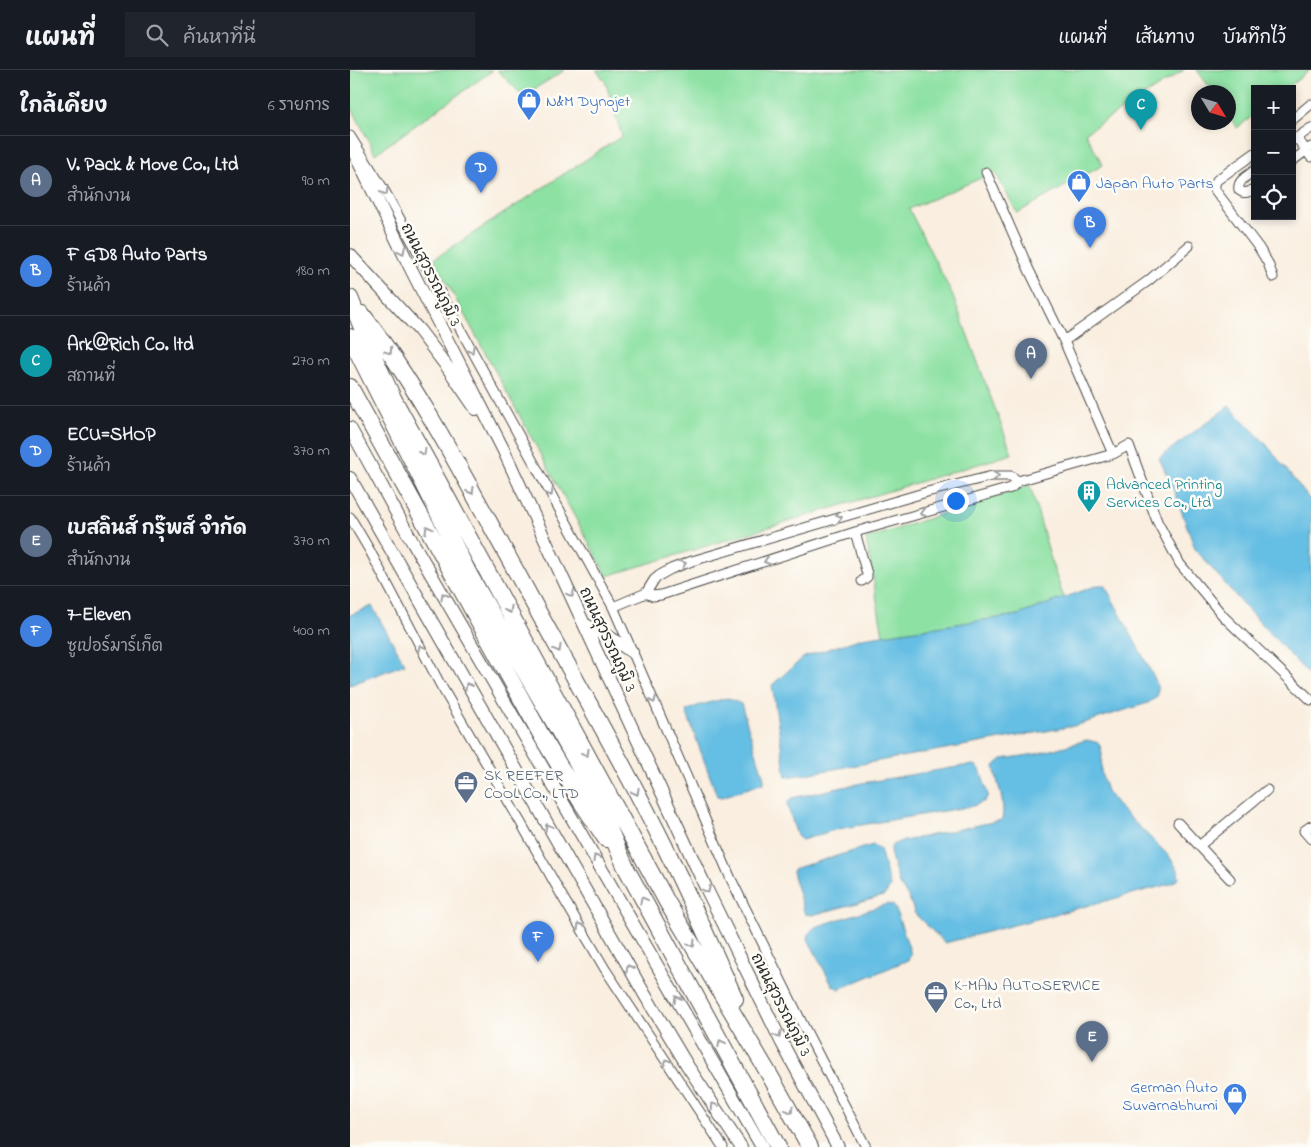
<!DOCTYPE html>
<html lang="th">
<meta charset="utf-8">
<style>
body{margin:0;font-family:"Indie Flower","Playpen Sans Thai",sans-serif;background:#20242c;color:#f1f3f6}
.controls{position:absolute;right:15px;top:15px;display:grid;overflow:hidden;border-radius:0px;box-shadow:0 2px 8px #0003}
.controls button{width:45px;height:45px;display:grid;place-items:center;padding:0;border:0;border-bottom:1px solid #363941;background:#171b24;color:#f1f3f6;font:25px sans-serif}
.compass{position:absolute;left:841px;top:15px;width:45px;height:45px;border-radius:50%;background:#171b24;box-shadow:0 2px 8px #0003;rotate:128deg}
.you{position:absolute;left:605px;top:430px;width:18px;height:18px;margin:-12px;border:4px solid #fff;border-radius:50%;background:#1a73e8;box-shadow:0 0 0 8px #1a73e833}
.badge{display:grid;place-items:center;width:32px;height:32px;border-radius:50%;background:#d1495b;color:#fff;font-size:16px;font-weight:700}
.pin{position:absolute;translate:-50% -41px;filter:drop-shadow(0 1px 2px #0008)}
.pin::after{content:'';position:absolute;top:26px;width:18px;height:15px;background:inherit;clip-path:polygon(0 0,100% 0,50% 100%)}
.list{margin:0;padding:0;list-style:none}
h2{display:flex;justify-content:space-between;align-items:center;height:65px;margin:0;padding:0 20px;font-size:21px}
h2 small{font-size:16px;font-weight:400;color:#9ea1a6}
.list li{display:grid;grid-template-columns:32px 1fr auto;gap:15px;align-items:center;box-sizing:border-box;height:90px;padding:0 20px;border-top:1px solid #363941}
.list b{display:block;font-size:19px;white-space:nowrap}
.list p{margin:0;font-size:16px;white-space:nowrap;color:#9ea1a6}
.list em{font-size:16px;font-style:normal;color:#9ea1a6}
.icon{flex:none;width:28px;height:28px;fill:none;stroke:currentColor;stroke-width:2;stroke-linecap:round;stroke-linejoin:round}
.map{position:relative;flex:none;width:961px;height:1077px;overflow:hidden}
header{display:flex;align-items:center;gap:30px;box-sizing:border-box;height:70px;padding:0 25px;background:#171b24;border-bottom:1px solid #363941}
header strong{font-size:24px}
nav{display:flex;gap:28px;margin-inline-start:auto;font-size:18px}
.search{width:350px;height:45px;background:#20242c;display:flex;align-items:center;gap:12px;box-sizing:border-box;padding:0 18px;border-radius:0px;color:#9ea1a6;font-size:19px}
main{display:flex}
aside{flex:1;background:#171b24}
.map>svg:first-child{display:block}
.green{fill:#8ce1a3;stroke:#5c8667}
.water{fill:#65bee3;stroke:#487487}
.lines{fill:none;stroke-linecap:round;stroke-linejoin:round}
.minor-casing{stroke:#4a4846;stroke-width:11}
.secondary-casing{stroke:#4a4846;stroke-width:14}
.motorway-casing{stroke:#4a4846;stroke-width:18}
.minor{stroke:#fff;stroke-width:9}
.secondary{stroke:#fff;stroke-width:12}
.motorway{stroke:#fff;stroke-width:16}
.oneway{stroke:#a0a0a0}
.labels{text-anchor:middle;stroke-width:5;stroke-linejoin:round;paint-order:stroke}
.shop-label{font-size:16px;fill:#366cbe;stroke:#fdfcf7;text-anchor:start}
.street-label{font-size:16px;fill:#2b2b2b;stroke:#fdfcf7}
.culture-label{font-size:16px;fill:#0d838f;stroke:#fdfcf7;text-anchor:start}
.service-label{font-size:16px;fill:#4e5e75;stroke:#fdfcf7;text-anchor:start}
</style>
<header>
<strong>แผนที่</strong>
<div class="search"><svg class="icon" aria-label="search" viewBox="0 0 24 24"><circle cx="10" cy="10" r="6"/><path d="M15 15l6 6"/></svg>ค้นหาที่นี่</div>
<nav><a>แผนที่</a><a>เส้นทาง</a><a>บันทึกไว้</a></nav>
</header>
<main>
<aside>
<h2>ใกล้เคียง<small>6 รายการ</small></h2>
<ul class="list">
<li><span class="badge" style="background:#5c6f8a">A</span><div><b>V. Pack &amp; Move Co., Ltd</b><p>สำนักงาน</p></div><em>90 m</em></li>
<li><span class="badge" style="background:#3f7fe0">B</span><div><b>F GD8 Auto Parts</b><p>ร้านค้า</p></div><em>180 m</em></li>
<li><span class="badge" style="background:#0f9aa8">C</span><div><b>Ark@Rich Co. ltd</b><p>สถานที่</p></div><em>270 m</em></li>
<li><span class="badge" style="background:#3f7fe0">D</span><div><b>ECU=SHOP</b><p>ร้านค้า</p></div><em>370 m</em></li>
<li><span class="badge" style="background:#5c6f8a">E</span><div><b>เบสลินส์ กรุ๊พส์ จำกัด</b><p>สำนักงาน</p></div><em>370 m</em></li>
<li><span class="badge" style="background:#3f7fe0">F</span><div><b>7-Eleven</b><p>ซูเปอร์มาร์เก็ต</p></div><em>400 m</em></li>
</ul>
</aside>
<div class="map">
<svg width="961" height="1077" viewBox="0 0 961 1077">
<rect width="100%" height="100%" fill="#fdfcf7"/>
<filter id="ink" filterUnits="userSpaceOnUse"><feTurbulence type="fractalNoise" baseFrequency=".02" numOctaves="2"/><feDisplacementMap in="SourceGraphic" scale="10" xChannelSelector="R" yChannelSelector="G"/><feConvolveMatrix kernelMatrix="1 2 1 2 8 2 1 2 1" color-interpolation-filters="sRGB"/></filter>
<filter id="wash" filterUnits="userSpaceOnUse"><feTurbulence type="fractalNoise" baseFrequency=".0096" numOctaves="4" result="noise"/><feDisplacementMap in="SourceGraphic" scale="20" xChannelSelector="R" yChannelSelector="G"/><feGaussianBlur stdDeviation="1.12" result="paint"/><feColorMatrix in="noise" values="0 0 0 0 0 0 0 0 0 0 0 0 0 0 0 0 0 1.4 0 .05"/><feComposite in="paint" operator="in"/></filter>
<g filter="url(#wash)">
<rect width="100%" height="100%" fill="#f9eedf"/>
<path class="green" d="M0 0H143L25 84 0 34Z
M147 0H215L173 26Z
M246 0H834L735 63 753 95 667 143 645 102 559 139 603 226 662 384 257 506 84 189 272 66 255 11Z
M847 0H960L936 19H905V44L887 58 879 46 878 22H863Z
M680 415 704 500 714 528 668 545 533 565 516 469Z"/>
<path class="water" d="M879 336 916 374 961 431V607L897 539 845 479 825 423 809 388Z
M748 515H754L759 523 805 609 808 618 807 627 798 633 724 656 456 704 436 707 422 615 454 587 512 568 668 545Z
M22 536 55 594 0 615V545Z
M377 628 391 634 414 708V713L372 727 367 726 336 641 347 636Z
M737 670 749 673 752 683 751 703 757 721 768 736 819 786 828 800 829 809 820 814 595 873 565 844 559 828 549 814 540 782 542 775 549 772 652 750C656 733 647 714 644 696L652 689 686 684Z
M625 695 630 699 638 725 635 731 623 736 488 759 452 770 447 766 437 734 442 728 512 713 613 696Z
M523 775 530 779 540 817 534 826 462 845 455 844 443 806V799Z
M537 834 543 835 546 840 561 884 558 890 489 919 482 915 458 869 459 863 465 857Z"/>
</g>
<g filter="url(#ink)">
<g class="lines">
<defs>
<path id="minor" d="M942 50 961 34
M0 66 34 120 263 537 381 809 451 951 516 1077
M947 68 961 87
M942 71 961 58
M905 83 867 110 865 114V120L909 178 918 193 923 207
M942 91 961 77
M905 100C898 106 887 110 889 120 895 125 899 122 905 118
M636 102 679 200 714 271 763 384
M714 271 798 211 839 176
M0 447 20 481 90 614 171 753 212 826 255 899 373 1077
M505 462 517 504V507L512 511
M296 523 303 526 311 525 505 462 661 418 668 411 763 384 779 375 807 451 830 494 874 547 961 630
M263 537 296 523 304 510 310 505 321 499 342 491 577 422 642 406H661L668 411
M828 753 880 809
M961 756 954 761 961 769
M849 776 917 720"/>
<path id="secondary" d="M0 74 62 201 153 379 357 820 432 973 488 1077
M0 185 69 260 98 298 126 339
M0 358 63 473 412 1077
M0 408 295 925 337 995 391 1077
M236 555 266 571 282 582"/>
<path id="motorway" d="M0 228 22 283 43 328 317 832 419 1004 460 1077
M12 244C73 324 118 415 167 503 215 592 266 679 311 769 337 821 361 875 385 929
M0 267 120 506 225 689 250 738 276 798 428 1077
M0 317 194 670 230 730 256 769"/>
</defs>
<use href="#minor" class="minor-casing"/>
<use href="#secondary" class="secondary-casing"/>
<use href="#motorway" class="motorway-casing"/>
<use href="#minor" class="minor"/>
<use href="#secondary" class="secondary"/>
<use href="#motorway" class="motorway"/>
</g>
<defs><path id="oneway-chevron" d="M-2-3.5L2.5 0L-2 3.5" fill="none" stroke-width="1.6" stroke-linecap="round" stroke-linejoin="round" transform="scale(1.25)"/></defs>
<g class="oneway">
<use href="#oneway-chevron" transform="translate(35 122) rotate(60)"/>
<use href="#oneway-chevron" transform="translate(52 181) rotate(64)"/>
<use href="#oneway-chevron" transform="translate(121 280) rotate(61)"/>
<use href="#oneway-chevron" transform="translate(39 281) rotate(56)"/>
<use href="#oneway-chevron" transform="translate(73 382) rotate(61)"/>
<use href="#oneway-chevron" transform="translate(646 406) rotate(-5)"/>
<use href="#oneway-chevron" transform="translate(121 421) rotate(61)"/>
<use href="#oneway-chevron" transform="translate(200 423) rotate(61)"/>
<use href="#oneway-chevron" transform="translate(573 443) rotate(164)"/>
<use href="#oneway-chevron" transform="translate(489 448) rotate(-16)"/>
<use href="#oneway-chevron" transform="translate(78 459) rotate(-119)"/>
<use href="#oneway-chevron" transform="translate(417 491) rotate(162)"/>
<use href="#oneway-chevron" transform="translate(333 494) rotate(-20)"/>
<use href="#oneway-chevron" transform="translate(221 524) rotate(65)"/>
<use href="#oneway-chevron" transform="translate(94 526) rotate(-120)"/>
<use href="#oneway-chevron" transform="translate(159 540) rotate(61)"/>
<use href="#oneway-chevron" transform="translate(71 578) rotate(-118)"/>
<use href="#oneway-chevron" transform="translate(208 579) rotate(61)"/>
<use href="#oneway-chevron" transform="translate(118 616) rotate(-120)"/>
<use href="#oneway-chevron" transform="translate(303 630) rotate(66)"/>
<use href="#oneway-chevron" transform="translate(236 683) rotate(61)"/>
<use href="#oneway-chevron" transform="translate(286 722) rotate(62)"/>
<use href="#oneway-chevron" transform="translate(198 757) rotate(-120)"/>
<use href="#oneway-chevron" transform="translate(246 788) rotate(-120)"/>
<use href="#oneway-chevron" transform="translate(357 820) rotate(65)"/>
<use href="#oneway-chevron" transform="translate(293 830) rotate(-118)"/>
<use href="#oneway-chevron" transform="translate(230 856) rotate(-121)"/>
<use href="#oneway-chevron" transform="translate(342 874) rotate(59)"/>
<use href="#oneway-chevron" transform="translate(279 898) rotate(-120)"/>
<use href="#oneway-chevron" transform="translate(327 929) rotate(-120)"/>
<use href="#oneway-chevron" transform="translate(428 965) rotate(64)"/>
<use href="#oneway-chevron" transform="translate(371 973) rotate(-118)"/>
<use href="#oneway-chevron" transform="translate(317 992) rotate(-123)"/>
<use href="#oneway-chevron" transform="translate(364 1036) rotate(-123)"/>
<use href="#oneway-chevron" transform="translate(440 1040) rotate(61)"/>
</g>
</g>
<defs>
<symbol id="shop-pin" viewBox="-11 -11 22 30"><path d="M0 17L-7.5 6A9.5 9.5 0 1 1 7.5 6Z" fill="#3f7fe0" stroke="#fdfcf7"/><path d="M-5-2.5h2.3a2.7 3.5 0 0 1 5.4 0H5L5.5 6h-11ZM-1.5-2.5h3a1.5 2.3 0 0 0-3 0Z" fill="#fff"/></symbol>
<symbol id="building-pin" viewBox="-11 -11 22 30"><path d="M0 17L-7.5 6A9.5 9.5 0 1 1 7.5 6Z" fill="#0f9aa8" stroke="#fdfcf7"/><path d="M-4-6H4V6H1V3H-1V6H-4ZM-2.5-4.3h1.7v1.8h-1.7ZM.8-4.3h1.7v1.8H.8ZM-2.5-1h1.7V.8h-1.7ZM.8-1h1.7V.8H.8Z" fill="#fff"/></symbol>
<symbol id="office-pin" viewBox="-11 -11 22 30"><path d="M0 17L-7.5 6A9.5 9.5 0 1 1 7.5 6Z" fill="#5c6f8a" stroke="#fdfcf7"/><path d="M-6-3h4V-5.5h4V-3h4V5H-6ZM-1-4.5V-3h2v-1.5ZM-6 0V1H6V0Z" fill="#fff"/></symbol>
</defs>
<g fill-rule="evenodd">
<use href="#shop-pin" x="165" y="16" width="28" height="38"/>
<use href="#shop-pin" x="715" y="98" width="28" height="38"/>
<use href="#building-pin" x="725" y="408" width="28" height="38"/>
<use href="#office-pin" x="102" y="699" width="28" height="38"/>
<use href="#office-pin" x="572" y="909" width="28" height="38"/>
<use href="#shop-pin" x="871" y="1011" width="28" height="38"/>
</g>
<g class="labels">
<g class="shop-label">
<text x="196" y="36">N&amp;M Dynojet</text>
<text x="746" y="118">Japan Auto Parts</text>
<text x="868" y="1022" text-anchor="end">German Auto<tspan x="868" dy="18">Suvarnabhumi</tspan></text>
</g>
<g class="street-label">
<text transform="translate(82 204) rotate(63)" y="6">ถนนสุวรรณภูมิ 3</text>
<text transform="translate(259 569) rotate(65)" y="6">ถนนสุวรรณภูมิ 3</text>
<text transform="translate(432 934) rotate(63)" y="6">ถนนสุวรรณภูมิ 3</text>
</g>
<g class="culture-label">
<text x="756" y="419">Advanced Printing<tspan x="756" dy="18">Services Co., Ltd</tspan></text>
</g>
<g class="service-label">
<text x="134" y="710">SK REEFER<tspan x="134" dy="18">COOL CO., LTD</tspan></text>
<text x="604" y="920">K-MAN AUTOSERVICE<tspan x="604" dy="18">Co., Ltd</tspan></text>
</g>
</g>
</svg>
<div class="controls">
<button>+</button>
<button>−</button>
<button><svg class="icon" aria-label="locate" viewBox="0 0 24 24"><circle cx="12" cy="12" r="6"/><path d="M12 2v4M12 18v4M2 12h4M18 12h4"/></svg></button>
</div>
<svg class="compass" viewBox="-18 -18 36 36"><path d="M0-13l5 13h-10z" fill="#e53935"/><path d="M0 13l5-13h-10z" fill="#9ea1a6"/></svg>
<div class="you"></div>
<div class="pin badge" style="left:681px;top:309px;background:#5c6f8a">A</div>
<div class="pin badge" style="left:740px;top:178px;background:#3f7fe0">B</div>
<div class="pin badge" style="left:791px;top:60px;background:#0f9aa8">C</div>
<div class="pin badge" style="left:131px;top:123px;background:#3f7fe0">D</div>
<div class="pin badge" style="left:742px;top:992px;background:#5c6f8a">E</div>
<div class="pin badge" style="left:188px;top:892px;background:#3f7fe0">F</div>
</div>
</main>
